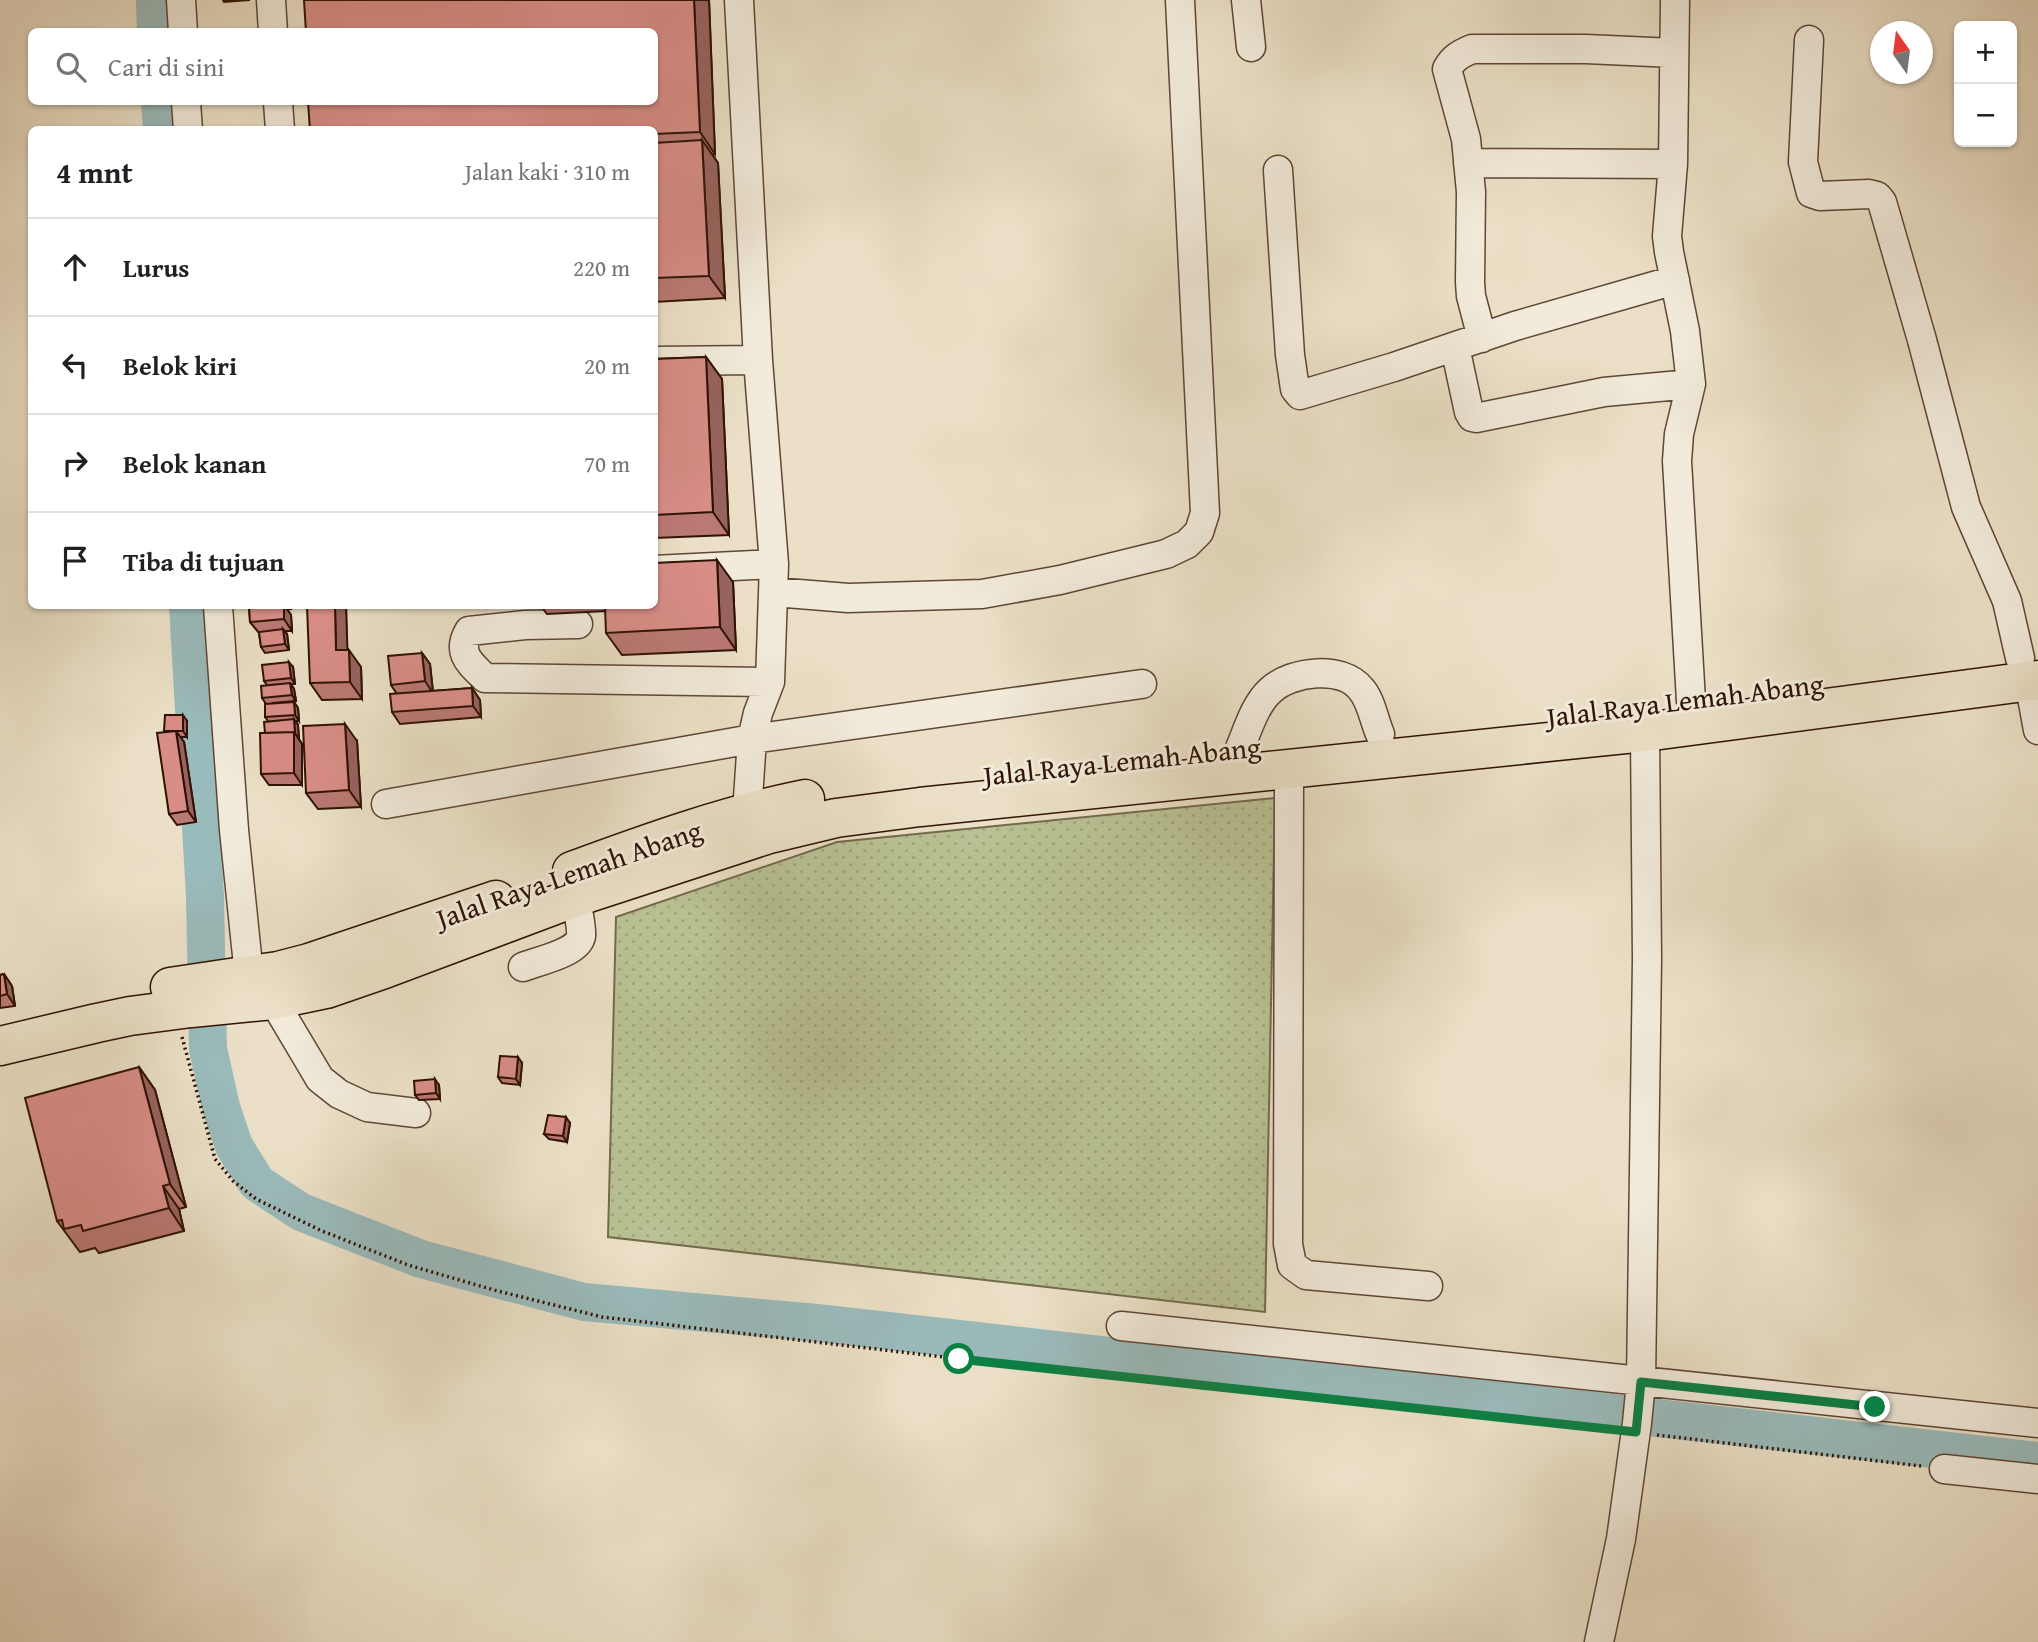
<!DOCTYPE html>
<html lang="id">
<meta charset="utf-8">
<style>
body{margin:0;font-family:"Gentium Book Plus",serif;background:#f2f2f2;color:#202124}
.controls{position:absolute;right:21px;top:21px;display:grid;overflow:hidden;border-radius:10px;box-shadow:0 2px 5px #0004}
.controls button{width:63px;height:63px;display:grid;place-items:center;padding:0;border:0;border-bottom:2px solid #e0e0e0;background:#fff;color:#202124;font:35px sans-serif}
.compass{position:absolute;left:1870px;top:21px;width:63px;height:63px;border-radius:50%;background:#fff;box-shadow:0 2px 5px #0004;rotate:346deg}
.stop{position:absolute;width:21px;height:21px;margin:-16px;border:5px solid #0b8043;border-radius:50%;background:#fff}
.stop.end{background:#0b8043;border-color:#fff;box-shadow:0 2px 7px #0008}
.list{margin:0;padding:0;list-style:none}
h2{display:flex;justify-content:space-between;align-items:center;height:91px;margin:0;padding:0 28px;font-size:30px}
h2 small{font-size:23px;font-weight:400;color:#757577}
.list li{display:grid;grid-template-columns:46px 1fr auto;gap:21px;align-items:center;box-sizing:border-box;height:98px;padding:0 28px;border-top:2px solid #e0e0e0}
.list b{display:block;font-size:26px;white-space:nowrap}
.list em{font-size:23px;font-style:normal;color:#757577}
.icon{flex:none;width:38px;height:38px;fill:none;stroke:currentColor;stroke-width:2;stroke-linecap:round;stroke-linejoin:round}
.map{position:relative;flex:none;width:2038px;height:1642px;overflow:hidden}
.search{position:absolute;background:#fff;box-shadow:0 2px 5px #0004;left:28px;top:28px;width:630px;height:77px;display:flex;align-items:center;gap:18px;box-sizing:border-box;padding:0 24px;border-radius:10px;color:#757577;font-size:26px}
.panel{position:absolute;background:#fff;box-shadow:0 2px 5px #0004;left:28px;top:126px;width:630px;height:483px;border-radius:10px}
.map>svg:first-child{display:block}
.grass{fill:url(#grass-dots);stroke:#746a4c;stroke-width:2}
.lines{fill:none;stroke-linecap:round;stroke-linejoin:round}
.river{stroke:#9abbbc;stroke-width:38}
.minor-casing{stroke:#5f4635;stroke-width:31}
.highway-casing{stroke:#301204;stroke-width:41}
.path{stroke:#301204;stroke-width:3.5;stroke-dasharray:2 3.5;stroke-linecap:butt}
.minor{stroke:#f2ebdb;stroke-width:28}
.highway{stroke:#ebe0c7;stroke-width:38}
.wall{fill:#ba7974;stroke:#301204;stroke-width:2}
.shaded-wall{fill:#97635e;stroke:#301204;stroke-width:2}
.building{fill:#d88d87;stroke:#301204;stroke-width:2}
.route{stroke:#0b8043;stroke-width:9}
.labels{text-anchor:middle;stroke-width:6;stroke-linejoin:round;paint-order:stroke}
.street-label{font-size:28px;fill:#301204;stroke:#f2ebdb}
</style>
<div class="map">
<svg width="2038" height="1642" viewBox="0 0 2038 1642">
<defs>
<pattern id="grass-dots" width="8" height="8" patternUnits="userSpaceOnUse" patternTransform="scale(1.75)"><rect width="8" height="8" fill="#b9c294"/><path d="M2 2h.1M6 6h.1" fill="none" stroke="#9fa67e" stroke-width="1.8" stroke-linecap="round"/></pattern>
</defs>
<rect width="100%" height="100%" fill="#ebe0c7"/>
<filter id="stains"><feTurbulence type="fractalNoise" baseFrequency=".00286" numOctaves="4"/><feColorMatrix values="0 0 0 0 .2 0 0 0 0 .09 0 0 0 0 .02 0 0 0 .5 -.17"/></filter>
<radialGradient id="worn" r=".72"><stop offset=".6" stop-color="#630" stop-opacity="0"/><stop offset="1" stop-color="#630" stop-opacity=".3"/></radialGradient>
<path class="grass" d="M1275 798 1265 1312 608 1237 616 917 837 842Z"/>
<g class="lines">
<path class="river" d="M155 0 156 32
M160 102 162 130
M188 606 205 896 208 1049 221 1107 234 1146 257 1183 301 1212 421 1259 584 1302 817 1323 2038 1461"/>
<defs>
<path id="minor" d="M181 0 183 32
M271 0 273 32
M739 0 758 360 774 564 770 682 758 713 752 739 747 813
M1246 0 1251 47
M1675 0 1673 164 1667 236 1669 252 1685 331 1691 384 1679 434 1677 461 1691 701
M1809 40 1803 162 1811 193 1820 196 1869 194 1877 196 1882 202 1922 340 1966 507 2007 601 2020 658
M186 102 188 130
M278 102 280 130
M1468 163 1673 164
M1278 170 1290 355 1295 389 1300 395 1394 367 1515 326 1675 280
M1482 338 1471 296 1470 282 1471 192 1466 139 1447 69C1453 58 1460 54 1472 49H1586L1674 53
M1455 347 1469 412 1472 417 1476 418 1604 392 1691 384
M654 361 758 360
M654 570 774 564
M774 592 848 598 982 594 1060 580 1166 554 1187 544 1199 532 1205 513 1180 0
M218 606 234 830 249 975
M578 624 525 625 469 631C456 653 470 663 485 678L770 682
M2029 681 2038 730
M1240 748C1248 729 1255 704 1271 690 1292 671 1342 665 1361 689 1371 700 1374 720 1380 734
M1289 770 1288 1244 1292 1265 1306 1275 1428 1286
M386 804 752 739 1142 684
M523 967C538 961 578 953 581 936 582 925 577 909 576 897
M273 1000 320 1079 339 1094 367 1107 416 1113
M1121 1326 2038 1423
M1944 1469 2038 1479
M1599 1642 1621 1539 1637 1423 1641 1382 1647 960 1645 732"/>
<path id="highway" d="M572 871C648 843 726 815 805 799
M170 987 278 971 309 963 496 900
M0 1046 97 1023 130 1016 191 1008 273 1000 326 989 384 969 576 897 769 834 836 818 920 807 1645 732 2038 680"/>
</defs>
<use href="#minor" class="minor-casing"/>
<use href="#highway" class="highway-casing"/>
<path class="path" d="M182 1037 215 1159 233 1181 256 1199 322 1231 408 1265 494 1290 602 1317 1115 1377 1612 1429
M1657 1435 1921 1466"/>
<use href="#minor" class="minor"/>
<use href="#highway" class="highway"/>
</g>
<path class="wall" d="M223 0H250L224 2Z
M304 0H709L715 154H712L718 163 725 298 654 302V130Z
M706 357 722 379 729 535 654 538V359Z
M733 582 736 650 622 655 606 633V611L547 614 541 606H654Z
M249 606H290L291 609H287L291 615 292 631H284L287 634 289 650 265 653 261 647 259 633 250 622Z
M346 606 347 650 361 667 362 699 322 700 310 683Z
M422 653 430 664 433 691 472 688 480 700 481 717 400 724 392 712 397 694 391 685Z
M293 667 295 684H291L294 689 296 701 272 703 294 702 298 708 299 721H296L298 725 299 739 302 744V785H269L261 774 265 733 268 721 265 717 266 704 262 698 267 685 264 681Z
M187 721V737H180L184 742 196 822 177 825 169 814 165 732 164 731Z
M357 741 361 807 318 809 306 793Z
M4 974 12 986 15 1006 0 1008V975Z
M522 1063 520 1085 502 1083 498 1077Z
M139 1067 155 1090 186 1207 179 1209 184 1231 99 1253 95 1248 80 1252 57 1221Z
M439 1085 440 1099 419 1100 415 1095Z
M570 1123 567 1142 549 1139 544 1134Z"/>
<path class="shaded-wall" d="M694 0H709L715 154 700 132Z
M702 140 718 163 725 298 709 276Z
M706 357 722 379 729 535 713 512Z
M717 560 733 582 736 650 720 627Z
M284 606H285L291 615 292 631 284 619Z
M335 606H346L348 667 336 650Z
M283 629 287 634 289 650 285 644Z
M349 650 361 667 362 699 350 682Z
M422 653 430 664 433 693 425 681Z
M289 662 293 667 295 684 291 678Z
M290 683 294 689 296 701 292 695Z
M472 688 480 700 481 717 473 706Z
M294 702 298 708 299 721 295 715Z
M183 715 187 721V737L183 731Z
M294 719 298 725 299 739 295 733Z
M345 724 357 741 361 807 349 790Z
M176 731 184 742 196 822 188 811Z
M294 732 302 744V785L294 773Z
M4 974 12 986 15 1006 7 994Z
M518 1057 522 1063 520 1085 516 1079Z
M139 1067 155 1090 186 1207 170 1184Z
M435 1079 439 1085 440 1099 436 1093Z
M566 1117 570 1123 567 1142 563 1136Z
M163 1186 179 1209 184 1231 169 1208Z"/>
<path class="building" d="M304 0H694L700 132 654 134V130H310L308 102H654V32H306Z
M702 140 709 276 654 278V143Z
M706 357 713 512 654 515V359Z
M717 560 720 627 606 633 605 606H654V563Z
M249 606H284V619L250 622Z
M307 606H335L336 650H349L350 682 310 683Z
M283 629 285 644 261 647 259 632Z
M422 653 425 681 391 685 388 656Z
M289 662 291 678 264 681 262 665Z
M290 683 292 695 262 698 261 686Z
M472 688 473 706 392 712 390 694Z
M294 702 295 715 265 717V704Z
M165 715H183V731H164Z
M294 719 295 733 294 732 265 733 264 722Z
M345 724 349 790 306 793 303 726Z
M176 731 188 811 169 814 157 733Z
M294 732V773L261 774 260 733Z
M4 974 7 994 0 996V975Z
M500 1056 518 1057 516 1079 498 1077Z
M139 1067 170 1184 163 1186 169 1208 83 1231 81 1225 64 1229 62 1220 57 1221 25 1098Z
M435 1079 436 1093 415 1095 414 1081Z
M548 1115 566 1117 563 1136 544 1134Z"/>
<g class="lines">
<path class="route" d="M959 1359 1636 1432 1641 1382 1875 1407"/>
</g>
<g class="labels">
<g class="street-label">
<text transform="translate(1685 700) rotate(-7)" y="10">Jalal Raya Lemah Abang</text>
<text transform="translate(1122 761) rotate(-6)" y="10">Jalal Raya Lemah Abang</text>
<text transform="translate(569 874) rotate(-19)" y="10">Jalal Raya Lemah Abang</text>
</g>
</g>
<rect width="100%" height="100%" filter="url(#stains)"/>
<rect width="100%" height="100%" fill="url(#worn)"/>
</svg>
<div class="controls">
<button>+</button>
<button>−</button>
</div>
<svg class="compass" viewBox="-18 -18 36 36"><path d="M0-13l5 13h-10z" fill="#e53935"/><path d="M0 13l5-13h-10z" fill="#757577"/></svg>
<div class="stop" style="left:959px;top:1359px"></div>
<div class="stop end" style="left:1875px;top:1407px"></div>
<div class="search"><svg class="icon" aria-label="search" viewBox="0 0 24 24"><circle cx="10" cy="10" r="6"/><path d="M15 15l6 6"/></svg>Cari di sini</div>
<section class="panel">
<h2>4 mnt<small>Jalan kaki · 310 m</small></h2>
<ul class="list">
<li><svg class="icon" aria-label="ahead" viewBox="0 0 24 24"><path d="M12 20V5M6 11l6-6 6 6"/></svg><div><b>Lurus</b></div><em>220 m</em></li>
<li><svg class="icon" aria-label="left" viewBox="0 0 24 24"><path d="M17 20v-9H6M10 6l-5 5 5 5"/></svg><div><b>Belok kiri</b></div><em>20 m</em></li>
<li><svg class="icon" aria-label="right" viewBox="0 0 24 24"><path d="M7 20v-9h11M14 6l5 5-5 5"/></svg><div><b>Belok kanan</b></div><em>70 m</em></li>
<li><svg class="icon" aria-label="arrive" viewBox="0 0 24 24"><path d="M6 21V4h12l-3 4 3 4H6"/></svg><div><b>Tiba di tujuan</b></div></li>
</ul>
</section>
</div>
